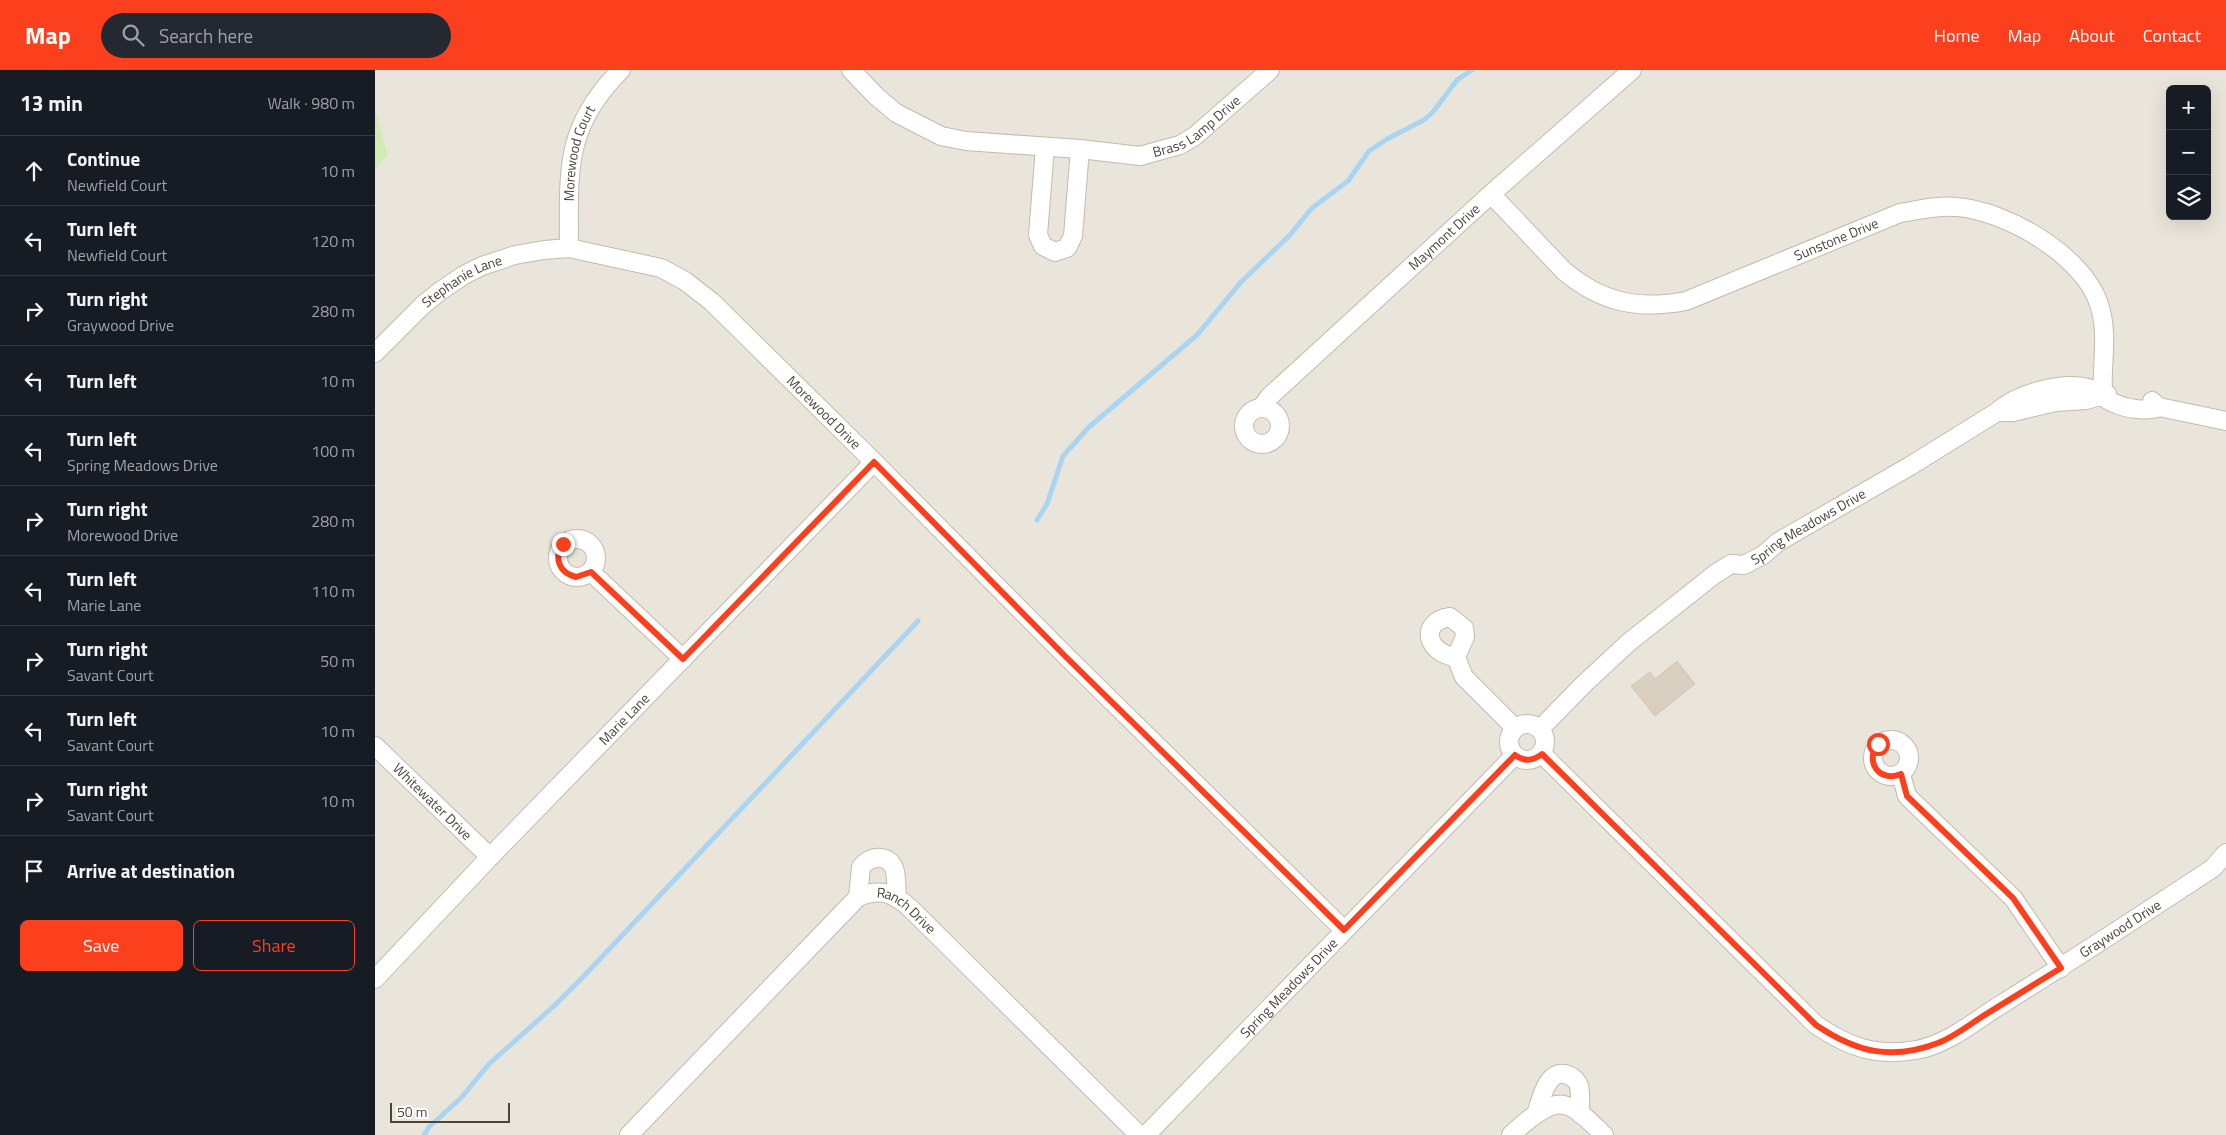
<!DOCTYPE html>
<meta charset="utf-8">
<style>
body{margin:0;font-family:"Titillium Web",sans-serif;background:#242831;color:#f1f3f6}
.controls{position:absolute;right:15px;top:15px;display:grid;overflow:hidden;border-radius:8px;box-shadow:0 5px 20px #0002}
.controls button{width:45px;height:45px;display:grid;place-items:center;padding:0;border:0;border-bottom:1px solid #363941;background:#171b24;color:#f1f3f6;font:25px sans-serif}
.scale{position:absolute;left:15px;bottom:12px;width:120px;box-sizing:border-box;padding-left:5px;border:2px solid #4b4439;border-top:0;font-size:14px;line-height:18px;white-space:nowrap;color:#4b4439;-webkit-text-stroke:4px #fff;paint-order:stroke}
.stop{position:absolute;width:15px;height:15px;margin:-11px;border:4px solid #fc3f1d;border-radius:50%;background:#fff}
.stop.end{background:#fc3f1d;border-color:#fff;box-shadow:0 1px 5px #0008}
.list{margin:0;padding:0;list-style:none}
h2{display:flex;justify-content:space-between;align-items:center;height:65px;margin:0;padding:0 20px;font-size:21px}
h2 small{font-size:16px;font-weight:400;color:#9ea1a6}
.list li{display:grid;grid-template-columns:32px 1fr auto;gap:15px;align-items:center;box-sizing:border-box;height:70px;padding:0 20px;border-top:1px solid #363941}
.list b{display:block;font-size:19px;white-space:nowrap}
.list p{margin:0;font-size:16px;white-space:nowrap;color:#9ea1a6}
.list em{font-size:16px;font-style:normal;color:#9ea1a6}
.actions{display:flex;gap:10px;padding:15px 20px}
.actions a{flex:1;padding:11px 0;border:1px solid #fc3f1d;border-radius:8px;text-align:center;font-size:18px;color:#fc3f1d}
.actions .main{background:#fc3f1d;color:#fff}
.icon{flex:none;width:28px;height:28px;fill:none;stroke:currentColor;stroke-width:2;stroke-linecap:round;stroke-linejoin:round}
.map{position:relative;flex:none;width:1851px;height:1065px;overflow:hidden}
header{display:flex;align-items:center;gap:30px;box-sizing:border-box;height:70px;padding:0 25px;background:#fc3f1d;color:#fff}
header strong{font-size:24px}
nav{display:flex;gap:28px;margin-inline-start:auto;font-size:18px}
.search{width:350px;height:45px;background:#242831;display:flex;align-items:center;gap:12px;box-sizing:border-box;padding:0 18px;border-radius:28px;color:#9ea1a6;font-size:19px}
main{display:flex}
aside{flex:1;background:#171b24}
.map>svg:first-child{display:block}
.residential{fill:#eae5da;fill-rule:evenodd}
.green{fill:#d2eab5}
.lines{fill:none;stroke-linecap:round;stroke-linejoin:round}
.stream{stroke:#a9d4f2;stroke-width:5}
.building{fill:#d8cfc1;stroke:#d3c7b4}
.street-casing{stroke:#c2bbae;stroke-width:20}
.street{stroke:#fff;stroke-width:18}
.route{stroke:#fc3f1d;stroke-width:6}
.labels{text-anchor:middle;stroke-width:4;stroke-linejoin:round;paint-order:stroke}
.street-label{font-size:14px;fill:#4b4439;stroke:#fff}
</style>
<header>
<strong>Map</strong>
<div class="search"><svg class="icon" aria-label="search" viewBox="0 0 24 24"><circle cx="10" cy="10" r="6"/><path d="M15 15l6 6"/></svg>Search here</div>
<nav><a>Home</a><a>Map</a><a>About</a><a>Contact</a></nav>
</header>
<main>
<aside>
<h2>13 min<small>Walk · 980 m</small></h2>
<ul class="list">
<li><svg class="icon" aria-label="ahead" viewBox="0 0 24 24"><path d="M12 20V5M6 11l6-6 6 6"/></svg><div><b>Continue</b><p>Newfield Court</p></div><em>10 m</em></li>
<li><svg class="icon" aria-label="left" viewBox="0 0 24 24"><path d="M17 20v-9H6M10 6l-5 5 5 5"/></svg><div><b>Turn left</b><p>Newfield Court</p></div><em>120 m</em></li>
<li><svg class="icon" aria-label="right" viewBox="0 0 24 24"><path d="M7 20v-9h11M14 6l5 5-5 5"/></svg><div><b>Turn right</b><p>Graywood Drive</p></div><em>280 m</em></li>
<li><svg class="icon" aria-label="left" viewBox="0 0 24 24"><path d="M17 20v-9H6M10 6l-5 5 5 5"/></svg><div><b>Turn left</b></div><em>10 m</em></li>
<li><svg class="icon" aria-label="left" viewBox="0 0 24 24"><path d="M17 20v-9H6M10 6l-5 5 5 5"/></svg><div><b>Turn left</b><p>Spring Meadows Drive</p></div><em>100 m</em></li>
<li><svg class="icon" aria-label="right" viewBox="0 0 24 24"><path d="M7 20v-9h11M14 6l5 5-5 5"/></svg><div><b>Turn right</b><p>Morewood Drive</p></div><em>280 m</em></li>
<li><svg class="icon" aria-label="left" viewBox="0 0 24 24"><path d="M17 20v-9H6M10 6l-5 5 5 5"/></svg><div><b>Turn left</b><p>Marie Lane</p></div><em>110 m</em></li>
<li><svg class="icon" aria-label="right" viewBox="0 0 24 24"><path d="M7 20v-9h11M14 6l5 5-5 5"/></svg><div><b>Turn right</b><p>Savant Court</p></div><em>50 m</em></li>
<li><svg class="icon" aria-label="left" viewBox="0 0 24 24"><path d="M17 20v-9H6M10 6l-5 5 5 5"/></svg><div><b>Turn left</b><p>Savant Court</p></div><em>10 m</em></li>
<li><svg class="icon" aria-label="right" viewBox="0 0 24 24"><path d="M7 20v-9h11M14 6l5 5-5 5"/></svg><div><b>Turn right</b><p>Savant Court</p></div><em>10 m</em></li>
<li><svg class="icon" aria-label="arrive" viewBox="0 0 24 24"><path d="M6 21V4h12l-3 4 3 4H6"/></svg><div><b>Arrive at destination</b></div></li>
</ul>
<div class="actions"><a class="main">Save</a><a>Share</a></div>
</aside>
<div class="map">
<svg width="1851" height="1065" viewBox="0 0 1851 1065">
<rect width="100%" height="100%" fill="#f6f3ec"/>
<path class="residential" d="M0 0H1851V1065H0V100L13 85 0 39ZM1795 19H1832V146H1795Z"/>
<path class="green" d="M0 39 13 85 0 100Z"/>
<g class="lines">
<path class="stream" d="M662 450 672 434 688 386 714 357 822 265 866 212 914 166 937 138 973 111 994 81 1012 69 1049 50 1058 42 1082 10 1097 0
M49 1065 54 1057 86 1028 114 994 179 936 208 907 543 551"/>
</g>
<path class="building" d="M1302 591 1320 614 1280 646 1256 616 1275 602 1280 609Z"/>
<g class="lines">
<defs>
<g id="street">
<path id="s1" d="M476 0 501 26 521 43 566 66 591 71 705 79 765 86 805 75 820 66 895 0"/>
<path d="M670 77 663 165 668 176 680 182 692 178 698 166 705 79"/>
<path id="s2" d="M1116 124 1189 201C1227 233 1264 240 1311 231L1525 143C1544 140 1563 135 1582 137 1631 141 1708 185 1724 234 1734 264 1726 294 1728 325"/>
<path id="s3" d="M194 178C194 102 188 58 246 0"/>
<path id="s4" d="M0 283 48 235 64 222 89 205 107 196 140 185 169 180 194 178 286 198 310 211 337 232 499 392 690 585 969 860"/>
<path d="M1777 331 1784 337 1851 351"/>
<circle cx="887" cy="356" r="18"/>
<path id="s5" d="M886 338 894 327 1116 124 1257 0"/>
<path d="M1623 342H1638L1681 332 1711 330 1732 324"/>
<circle cx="202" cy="488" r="19"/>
<path d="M216 502 308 589"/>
<path d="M1081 587 1090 567 1089 558 1075 547C1043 552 1052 584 1081 587L1089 607 1140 658"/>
<circle cx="1152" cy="672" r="18"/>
<path id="s6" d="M1165 659 1209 614 1253 573 1340 504 1356 494 1369 495 1388 485 1403 472 1535 396 1622 342C1641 324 1687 311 1713 318 1723 321 1730 330 1739 333 1752 339 1772 342 1784 337"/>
<circle cx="1516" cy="688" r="18"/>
<path id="s7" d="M0 676 115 787"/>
<path id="s8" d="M1167 684 1441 955C1474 977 1500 987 1541 980 1572 975 1601 950 1627 934 1698 890 1768 844 1838 798L1851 783"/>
<path d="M1526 704 1532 726 1638 828 1686 898"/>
<path d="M483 827 486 797C495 786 512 783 519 798 522 806 521 818 522 827"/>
<path id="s9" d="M0 909 115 787 499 392"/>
<path d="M1161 1044C1166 1030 1172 997 1193 1005 1198 1007 1202 1010 1204 1016 1206 1024 1205 1035 1205 1044"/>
<path id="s10" d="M254 1065 483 827C506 818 518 823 535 838L764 1065"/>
<path id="s11" d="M771 1065 1140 685"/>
<path d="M1136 1065C1147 1055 1172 1031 1189 1035 1204 1038 1218 1055 1229 1065"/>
</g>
</defs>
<use href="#street" class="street-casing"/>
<use href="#street" class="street"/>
</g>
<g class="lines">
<path class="route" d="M188 474C178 489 185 503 201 507L216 502 308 589 499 392 690 586 969 860 1140 685C1149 692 1158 691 1167 684L1441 955C1481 982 1516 991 1563 973 1579 967 1594 955 1608 946 1634 930 1660 914 1686 898L1638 828 1532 726 1526 704C1505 713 1489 692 1503 674"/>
</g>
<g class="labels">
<g class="street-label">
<text dy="5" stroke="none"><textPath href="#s1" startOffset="378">Brass Lamp Drive</textPath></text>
<text dy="5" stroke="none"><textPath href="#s3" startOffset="96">Morewood Court</textPath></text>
<text dy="5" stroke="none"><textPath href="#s5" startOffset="251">Maymont Drive</textPath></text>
<text dy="5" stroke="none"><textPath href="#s2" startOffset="399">Sunstone Drive</textPath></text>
<text dy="5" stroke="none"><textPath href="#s4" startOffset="114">Stephanie Lane</textPath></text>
<text dy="5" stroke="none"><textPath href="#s4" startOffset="541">Morewood Drive</textPath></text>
<text dy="5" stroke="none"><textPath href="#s6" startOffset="341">Spring Meadows Drive</textPath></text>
<text dy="5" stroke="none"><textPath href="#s9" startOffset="360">Marie Lane</textPath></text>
<text dy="5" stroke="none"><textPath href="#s7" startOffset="80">Whitewater Drive</textPath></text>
<text dy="5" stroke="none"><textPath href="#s10" startOffset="385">Ranch Drive</textPath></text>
<text dy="5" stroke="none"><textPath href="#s8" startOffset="730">Graywood Drive</textPath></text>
<text dy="5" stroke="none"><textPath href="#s11" startOffset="205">Spring Meadows Drive</textPath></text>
</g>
</g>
</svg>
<div class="controls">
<button>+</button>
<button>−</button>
<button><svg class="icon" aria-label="layers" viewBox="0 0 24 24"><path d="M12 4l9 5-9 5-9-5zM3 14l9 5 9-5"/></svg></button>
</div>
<div class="scale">50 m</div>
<div class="stop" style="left:1503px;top:674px"></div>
<div class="stop end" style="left:188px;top:474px"></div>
</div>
</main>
